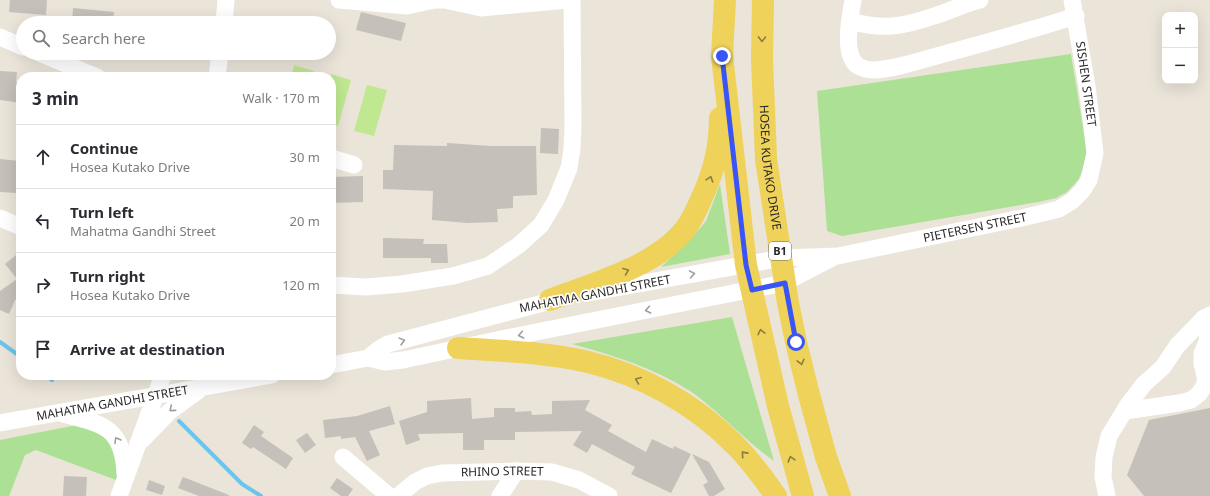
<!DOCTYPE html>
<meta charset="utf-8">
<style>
body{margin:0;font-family:"Noto Sans",sans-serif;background:#f7f7f7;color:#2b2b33}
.controls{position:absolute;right:12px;top:12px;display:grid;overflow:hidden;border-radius:8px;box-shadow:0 4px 16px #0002}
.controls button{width:36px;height:36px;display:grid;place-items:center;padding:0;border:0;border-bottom:1px solid #e1e1e2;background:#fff;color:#2b2b33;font:20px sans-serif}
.stop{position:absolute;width:12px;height:12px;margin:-9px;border:3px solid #3954f7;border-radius:50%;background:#fff}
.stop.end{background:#3954f7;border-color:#fff;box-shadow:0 1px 4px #0008}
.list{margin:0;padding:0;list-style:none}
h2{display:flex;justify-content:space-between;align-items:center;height:52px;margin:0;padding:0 16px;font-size:17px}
h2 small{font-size:13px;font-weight:400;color:#7c7c81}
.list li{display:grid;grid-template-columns:26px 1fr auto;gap:12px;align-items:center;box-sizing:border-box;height:64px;padding:0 16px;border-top:1px solid #e1e1e2}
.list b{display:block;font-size:15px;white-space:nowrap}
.list p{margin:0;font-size:13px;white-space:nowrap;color:#7c7c81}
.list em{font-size:13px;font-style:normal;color:#7c7c81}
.icon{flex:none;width:22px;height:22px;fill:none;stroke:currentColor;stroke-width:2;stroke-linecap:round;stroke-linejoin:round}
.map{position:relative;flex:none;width:1210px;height:496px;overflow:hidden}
.search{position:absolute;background:#fff;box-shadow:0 4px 16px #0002;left:16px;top:16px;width:320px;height:44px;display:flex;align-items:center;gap:10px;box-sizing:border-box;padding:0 14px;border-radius:22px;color:#7c7c81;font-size:15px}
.panel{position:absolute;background:#fff;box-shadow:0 4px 16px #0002;left:16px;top:72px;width:320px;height:308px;border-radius:16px}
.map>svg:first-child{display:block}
.green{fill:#ace195}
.pitch{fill:#bfe891}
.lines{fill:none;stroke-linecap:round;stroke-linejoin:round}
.stream{stroke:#6cc4ec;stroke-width:4}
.building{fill:#c5c0b9}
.minor{stroke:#fff;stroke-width:17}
.major{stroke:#eed25a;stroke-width:22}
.oneway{stroke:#8b7d41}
.oneway2{stroke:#9e9e9e}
.route{stroke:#3954f7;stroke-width:5}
.labels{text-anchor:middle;stroke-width:3.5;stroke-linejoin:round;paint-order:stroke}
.shield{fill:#fff;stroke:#686868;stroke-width:1}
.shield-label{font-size:11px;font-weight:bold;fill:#282828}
.street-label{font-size:12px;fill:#282828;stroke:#fff}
</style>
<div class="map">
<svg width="1210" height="496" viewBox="0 0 1210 496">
<rect width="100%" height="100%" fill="#eae4d9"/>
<path class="green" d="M1071 54 1087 151 1083 168 1079 179 1067 192 1056 198 1038 202 842 236 827 231 817 91Z
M720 184 730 254 661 267 691 239 706 221Z
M732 317 774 461C766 455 758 449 750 442 730 425 712 406 690 391 654 368 613 355 572 344Z
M77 425H86L112 442 119 468 116 480 36 450 25 455 9 496H0V440Z"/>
<path class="pitch" d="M294 65 314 71 312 77H291Z
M331 74 351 80 338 126 331 124Z
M367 85 387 90 374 136 354 131Z"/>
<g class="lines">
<path class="stream" d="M0 342 21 357
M45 375 52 380
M179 421 242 484 261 496"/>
</g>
<path class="building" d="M10 0H47L46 15 9 12Z
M73 8 114 12 113 23H72Z
M361 12 406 23 401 41 356 30Z
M0 71 17 72 16 82 21 83V103L0 100Z
M541 128 559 129 558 154 540 153Z
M447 143 491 146H536L537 195 513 196V208L497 209 498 222 468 223 432 220 433 191 383 189V170H393L394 145 447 146Z
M0 159 20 161 17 193 0 192Z
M363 176V202L331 203V177Z
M383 238 424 239 423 244H447L448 263H431V258H383Z
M21 251V296L15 300 9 314 0 310V291L17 279 5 264Z
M471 398 472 419 494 417V408H515V412L531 411 532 415 552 414V401L590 400 585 410 612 425 608 431 646 452 652 439 673 449 674 446 691 454 671 493 631 474 635 467 592 444 587 453 573 445 582 431 515 432V440H484V450H463V433L418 434 420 440 406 445 399 421 427 412V401Z
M390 406 395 424 369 431 380 455 367 461 355 437 341 439V436L325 438 323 420 357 416Z
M1210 408V496H1144L1127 475 1149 420Z
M254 425 264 432 261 436 293 458 286 469 253 447 251 449 242 443Z
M307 433 316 445 305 453 296 440Z
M692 454 709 462 725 489 714 496H709L703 485 708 482Z
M64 476 87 477 86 496H63Z
M183 477 229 495V496H199L178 488Z
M337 478 353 489 348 496H341L330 488Z
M149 480 165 486 162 495 146 490Z"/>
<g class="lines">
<g class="minor">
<path d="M339 0 407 6 434 0H445L481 8 568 0"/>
<path d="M853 0C850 17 842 55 858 66 862 68 869 70 873 70 897 69 921 60 944 54 988 42 1032 30 1076 16"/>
<path d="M850 21C883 30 902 27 934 16 950 11 964 4 980 0"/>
<path d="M224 23 226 0"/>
<path d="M0 37 23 47"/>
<path d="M39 53 97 77"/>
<path d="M217 77 220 53"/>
<path d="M331 158 354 165"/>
<path d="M0 218 21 227"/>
<path d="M331 285 366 287 402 284 453 276 488 266 519 245 541 225 556 200 569 168 572 149 573 127 572 0"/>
<path id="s1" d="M588 293 782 258 838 256 1026 217 1059 209 1072 201 1082 191 1089 180 1095 153 1087 86 1072 0"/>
<path d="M368 358 379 349 388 344 562 298"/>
<path d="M331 365 368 358 385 362 403 360 506 338 784 283 832 258"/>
<path d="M1125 411 1179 403 1191 400 1199 394 1204 386 1206 380 1202 364V354L1208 339 1204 318"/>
<path d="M63 414C103 424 123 427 125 474"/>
<path id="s2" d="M0 423 272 375"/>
<path d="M142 440 170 411 199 390"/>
<path d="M343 457 389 496"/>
<path d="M119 496 163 375"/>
<path id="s3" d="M398 496 415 482 427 476 442 473 516 471 552 472 579 480 609 496"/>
<path d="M500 496 516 471"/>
<path d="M1107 496 1103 477 1104 457 1109 436 1128 405 1144 384 1163 367 1177 346 1204 318 1210 315"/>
</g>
<g class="major">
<path d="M725 0 722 56 746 265 778 406 803 496"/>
<path id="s4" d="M763 0 762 59 766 159 788 303 796 342 808 391 826 457 840 496"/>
<path d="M550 300C592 284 653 267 682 233 692 222 697 208 703 195 714 171 720 144 720 118"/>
<path d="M458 348C501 351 545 352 588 362 642 375 695 404 734 444 750 459 763 478 776 496"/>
</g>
</g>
<defs><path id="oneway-chevron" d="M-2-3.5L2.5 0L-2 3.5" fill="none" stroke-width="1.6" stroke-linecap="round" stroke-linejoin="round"/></defs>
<g class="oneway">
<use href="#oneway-chevron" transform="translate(762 39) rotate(91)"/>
<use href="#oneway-chevron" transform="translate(710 179) rotate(-72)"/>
<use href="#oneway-chevron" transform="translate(626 271) rotate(-22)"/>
<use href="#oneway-chevron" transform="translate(761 332) rotate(-103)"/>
<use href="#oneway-chevron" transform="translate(801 362) rotate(76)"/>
<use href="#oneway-chevron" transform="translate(638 380) rotate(-158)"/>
<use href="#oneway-chevron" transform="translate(744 454) rotate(-132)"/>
<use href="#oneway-chevron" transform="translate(791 459) rotate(-106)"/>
</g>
<g class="oneway2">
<use href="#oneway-chevron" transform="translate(692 274) rotate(-10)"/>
<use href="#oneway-chevron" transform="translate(648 310) rotate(169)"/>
<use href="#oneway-chevron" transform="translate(521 335) rotate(169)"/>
<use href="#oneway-chevron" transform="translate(402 341) rotate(-15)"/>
<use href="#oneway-chevron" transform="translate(172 409) rotate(140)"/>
<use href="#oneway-chevron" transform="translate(117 440) rotate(-120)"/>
</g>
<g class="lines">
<path class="route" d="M722 56 746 265 752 290 785 283 796 342"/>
</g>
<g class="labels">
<rect class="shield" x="769" y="242" width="22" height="18" rx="3"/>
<g class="shield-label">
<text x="780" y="255">B1</text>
</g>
<g class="street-label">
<text transform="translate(1086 84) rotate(82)" y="4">SISHEN STREET</text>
<text dy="4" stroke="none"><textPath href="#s4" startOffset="168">HOSEA KUTAKO DRIVE</textPath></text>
<text dy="4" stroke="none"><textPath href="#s1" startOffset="393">PIETERSEN STREET</textPath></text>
<text transform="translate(595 294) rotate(-11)" y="4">MAHATMA GANDHI STREET</text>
<text dy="4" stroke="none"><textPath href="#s2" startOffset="114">MAHATMA GANDHI STREET</textPath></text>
<text dy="4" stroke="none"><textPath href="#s3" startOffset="111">RHINO STREET</textPath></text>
</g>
</g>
</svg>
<div class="controls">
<button>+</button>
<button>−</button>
</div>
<div class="stop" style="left:796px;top:342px"></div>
<div class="stop end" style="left:722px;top:56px"></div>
<div class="search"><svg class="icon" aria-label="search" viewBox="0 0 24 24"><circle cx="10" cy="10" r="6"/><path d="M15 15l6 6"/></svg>Search here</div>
<section class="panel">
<h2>3 min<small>Walk · 170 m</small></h2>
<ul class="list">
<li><svg class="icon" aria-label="ahead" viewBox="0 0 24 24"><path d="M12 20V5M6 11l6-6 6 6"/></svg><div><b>Continue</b><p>Hosea Kutako Drive</p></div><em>30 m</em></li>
<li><svg class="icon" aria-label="left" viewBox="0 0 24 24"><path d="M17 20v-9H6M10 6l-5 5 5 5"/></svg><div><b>Turn left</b><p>Mahatma Gandhi Street</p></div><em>20 m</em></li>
<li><svg class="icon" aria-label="right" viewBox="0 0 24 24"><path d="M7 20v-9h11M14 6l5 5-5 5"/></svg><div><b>Turn right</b><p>Hosea Kutako Drive</p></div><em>120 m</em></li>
<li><svg class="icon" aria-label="arrive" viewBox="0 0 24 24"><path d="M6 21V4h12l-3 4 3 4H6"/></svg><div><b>Arrive at destination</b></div></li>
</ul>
</section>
</div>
